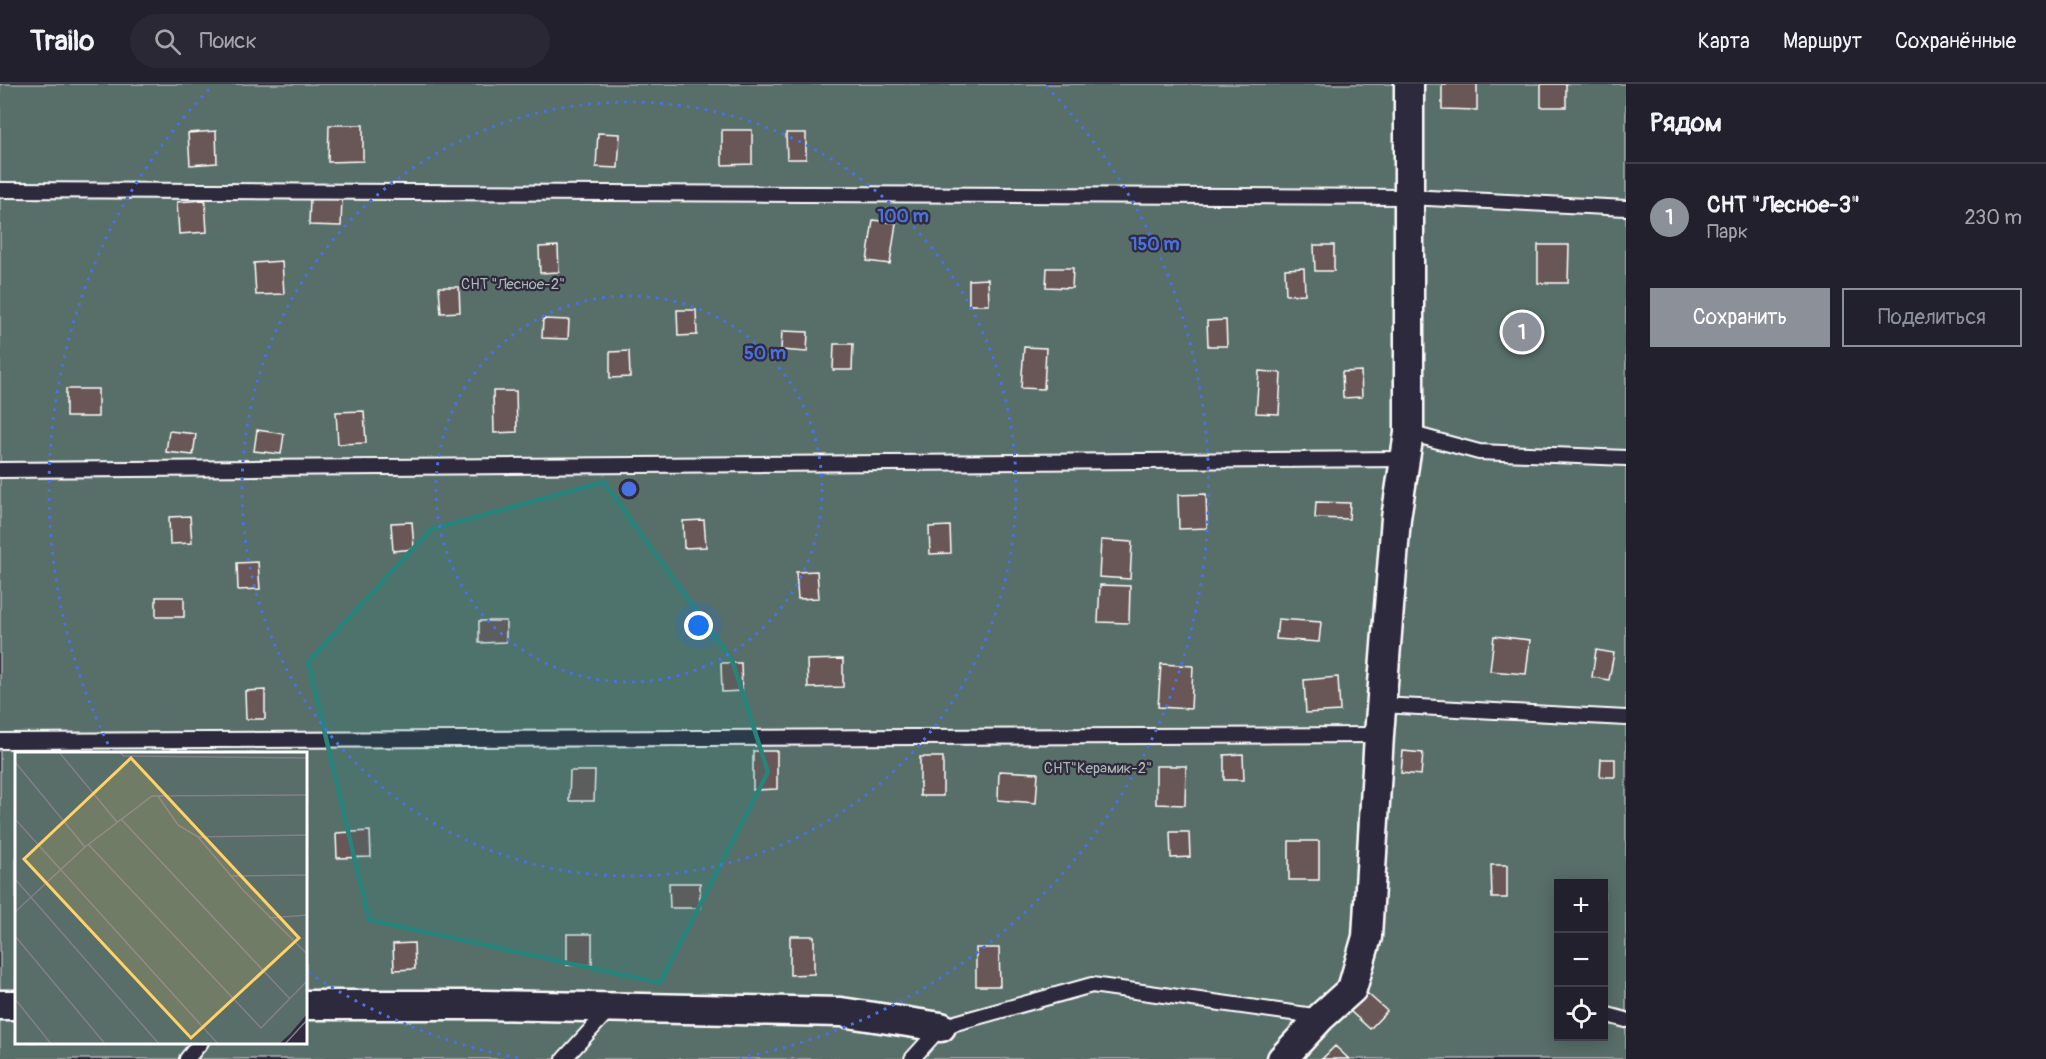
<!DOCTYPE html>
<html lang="ru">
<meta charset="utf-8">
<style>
body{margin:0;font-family:Pangolin,sans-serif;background:#2b2836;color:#f1f3f6}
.controls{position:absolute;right:18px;bottom:18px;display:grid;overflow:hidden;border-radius:0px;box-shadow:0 3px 15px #0003}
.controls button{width:54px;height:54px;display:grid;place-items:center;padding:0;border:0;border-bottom:2px solid #403e4a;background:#23202e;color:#f1f3f6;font:30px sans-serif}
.you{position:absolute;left:699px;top:542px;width:21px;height:21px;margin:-15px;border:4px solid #fff;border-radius:50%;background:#1a73e8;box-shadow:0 0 0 9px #1a73e833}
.badge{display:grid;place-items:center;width:39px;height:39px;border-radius:50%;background:#8c9099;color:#fff;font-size:20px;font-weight:700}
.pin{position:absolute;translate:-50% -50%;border:3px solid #fff;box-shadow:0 2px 6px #0006}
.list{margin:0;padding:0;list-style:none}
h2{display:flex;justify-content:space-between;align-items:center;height:78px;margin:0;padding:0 24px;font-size:26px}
h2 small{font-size:20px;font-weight:400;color:#a3a3aa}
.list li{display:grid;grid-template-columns:39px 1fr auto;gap:18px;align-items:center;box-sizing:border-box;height:108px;padding:0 24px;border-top:2px solid #403e4a}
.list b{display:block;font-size:22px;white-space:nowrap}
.list p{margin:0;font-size:20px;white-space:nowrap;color:#a3a3aa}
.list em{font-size:20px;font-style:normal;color:#a3a3aa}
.actions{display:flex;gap:12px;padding:18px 24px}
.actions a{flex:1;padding:14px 0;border:2px solid #8c9099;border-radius:0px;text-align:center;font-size:21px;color:#8c9099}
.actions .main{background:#8c9099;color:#fff}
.icon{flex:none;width:33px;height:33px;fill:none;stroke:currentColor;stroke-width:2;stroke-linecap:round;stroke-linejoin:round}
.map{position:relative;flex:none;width:1626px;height:975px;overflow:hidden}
header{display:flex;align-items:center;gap:36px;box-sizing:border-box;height:84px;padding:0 30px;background:#23202e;border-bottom:2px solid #403e4a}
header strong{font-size:28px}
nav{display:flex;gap:33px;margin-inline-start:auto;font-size:21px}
.search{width:420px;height:54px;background:#2b2836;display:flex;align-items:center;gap:15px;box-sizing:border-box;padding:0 21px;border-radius:33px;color:#a3a3aa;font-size:22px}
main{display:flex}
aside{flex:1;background:#23202e}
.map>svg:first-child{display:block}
.green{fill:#596e68;stroke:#acb6b4;stroke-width:1.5;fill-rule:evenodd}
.building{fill:#695757;stroke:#fff;stroke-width:1.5}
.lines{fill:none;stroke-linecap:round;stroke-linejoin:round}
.lane-casing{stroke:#fff;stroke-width:18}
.street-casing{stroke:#fff;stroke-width:33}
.lane{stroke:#2f2a3d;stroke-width:14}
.street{stroke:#2f2a3d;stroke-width:28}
.marked{fill:#27847c;fill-opacity:0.2;stroke:#27847c;stroke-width:4.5;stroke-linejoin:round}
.ring{fill:none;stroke:#4a71e0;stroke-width:3;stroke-dasharray:3 6}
.labels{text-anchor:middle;stroke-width:4.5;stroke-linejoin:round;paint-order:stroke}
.park-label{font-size:15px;fill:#acb6b4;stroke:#2f2a3d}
.inset-road{fill:none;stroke:#827f8b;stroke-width:1.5}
.view{fill:#ffd166;fill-opacity:0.15;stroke:#ffd166;stroke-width:3}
.inset-edge{fill:none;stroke:#fff;stroke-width:3}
.centre{fill:#4a71e0;stroke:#2f2a3d;stroke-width:3}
.ring-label{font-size:18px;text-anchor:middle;font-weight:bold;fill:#4a71e0;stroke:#2f2a3d;stroke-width:4.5;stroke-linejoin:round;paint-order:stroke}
</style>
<header>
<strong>Trailo</strong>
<div class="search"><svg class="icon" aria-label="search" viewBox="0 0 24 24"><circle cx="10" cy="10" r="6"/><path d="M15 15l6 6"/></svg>Поиск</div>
<nav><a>Карта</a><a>Маршрут</a><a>Сохранённые</a></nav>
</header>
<main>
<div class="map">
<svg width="1626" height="975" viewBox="0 0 1626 975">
<rect width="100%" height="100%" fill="#2f2a3d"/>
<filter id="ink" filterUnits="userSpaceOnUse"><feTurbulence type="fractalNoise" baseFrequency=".0167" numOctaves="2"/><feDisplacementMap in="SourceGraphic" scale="12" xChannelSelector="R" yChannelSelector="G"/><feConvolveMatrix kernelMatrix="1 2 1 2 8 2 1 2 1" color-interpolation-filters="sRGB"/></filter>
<g filter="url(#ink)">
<path class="green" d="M0 0H1626V975H0ZM16 669H306V958H16ZM1558 800H1604V952H1558Z"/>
<path class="building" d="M1442 0H1477V26L1442 25Z
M1541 0H1566V23H1541Z
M329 41H363V77L328 78Z
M722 46H752V80L722 81Z
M216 47 217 79 190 81 188 49Z
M598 49 620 50 618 84 596 83Z
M786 49H806V75H787Z
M310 114H342L341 142 309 141Z
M205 116 207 148 179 150 177 118Z
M873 136 896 139 890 180 867 177Z
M1314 161H1334V187H1315Z
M1538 161H1569L1568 199H1538Z
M558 162 559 188 540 189 539 163Z
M282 177 284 210 256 211 254 179Z
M1047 184H1073L1072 204 1046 203Z
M1304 184 1305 210 1286 211 1285 185Z
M988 195 989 221H969V196Z
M439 203H459L460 228 441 229Z
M677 226H696L697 251 678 252Z
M543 235 569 236 568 255 542 254Z
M1226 236 1227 262H1208L1207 237Z
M782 247 808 248 807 268 781 266Z
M834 260H853L852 286H833Z
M1024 263 1046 264 1044 305 1021 304Z
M629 267 630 293 610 294V268Z
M1259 287 1281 289 1279 330 1256 329Z
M1361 287 1362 313 1343 314 1342 288Z
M66 305H98V333H66Z
M493 307H516L517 348 494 349Z
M364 327 366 359 338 360 336 328Z
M257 346 284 350 281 370 254 367Z
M169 347 196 350 193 371 166 368Z
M1206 410 1207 444 1179 445 1178 411Z
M1316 418 1350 419 1349 435 1315 434Z
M190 432 192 459 170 460 169 433Z
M704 436 706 463 684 464 683 437Z
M412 438 414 465 393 467 391 439Z
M950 442 951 469 930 470 929 443Z
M1101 456 1132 458 1130 495 1099 493Z
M258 478 260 505 238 506 237 479Z
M817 487 819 514 798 515 796 488Z
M1100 501 1130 502 1129 539 1098 538Z
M156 513H184V533H156Z
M1278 535 1321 538 1319 558 1276 555Z
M479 537H506V558L479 559Z
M1494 552 1530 556 1526 590 1490 587Z
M1596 566 1614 569 1609 596 1592 593Z
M843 575V603L808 604 807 576Z
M721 579H741L742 607 722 608Z
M1161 580 1193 582 1191 625 1158 623Z
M1338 593 1340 627 1306 629 1304 596Z
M265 606V635H246L245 607Z
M753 667H777V705L753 706Z
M1403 667 1423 669 1421 691 1401 689Z
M1243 670 1244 696H1224V671Z
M920 673H943V712H920Z
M1601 675H1615V693H1600Z
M1156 682H1186L1185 721 1156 720Z
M570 687H595L594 717H569Z
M999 687 1038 689 1036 719 998 716Z
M370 747 371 773 337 774 336 749Z
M1170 748H1189L1190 773 1171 774Z
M1289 757H1319V796H1289Z
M1491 781H1507V814H1492Z
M669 799H700V824H670Z
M567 850H592V881H567Z
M790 852H814V890L790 891Z
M414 859 415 885 394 886 393 860Z
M976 864H999L1000 902H976Z
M1367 909 1387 927 1370 945 1350 927Z
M1335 962 1349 975H1322Z"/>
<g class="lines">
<defs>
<path id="lane" d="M0 106 1408 113 1626 124
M1409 349 1479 368 1626 374
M0 386 1406 375
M1381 621 1626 634
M0 657 1379 651
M1604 930 1626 936
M187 975 201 958
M564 975 609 926
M912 975 941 943 1092 901 1321 933"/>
<path id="street" d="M0 921H16
M306 921H485L841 928 941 943
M1282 975 1321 933 1352 905 1367 853 1379 651 1396 434 1409 349V0"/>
</defs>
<use href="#lane" class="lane-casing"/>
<use href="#street" class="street-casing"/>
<use href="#lane" class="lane"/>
<use href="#street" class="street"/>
</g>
</g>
<path class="marked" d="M604 398 732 576 768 688 660 899 369 836 308 578 431 445Z"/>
<g class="ring">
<circle cx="629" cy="405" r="193"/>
<circle cx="629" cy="405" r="387"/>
<path d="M518 974A580 580 0 0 1 309 889M112 668A580 580 0 0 1 212 2M1046 2A580 580 0 0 1 740 974"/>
</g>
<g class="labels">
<g class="park-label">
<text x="513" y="205">СНТ "Лесное-2"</text>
<text x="1098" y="689">СНТ"Керамик-2"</text>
</g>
</g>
<g transform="translate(15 668)">
<rect width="292" height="292" fill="#2f2a3d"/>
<path d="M0 0H292V262L275 282 263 293 0 292Z" fill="#596e68"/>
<path class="inset-road" d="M44 0 102 70M104 0 109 4 293 6M0 10 70 95M143 44 163 73 183 85 293 83M0 67 204 293M106 67 275 247M183 85 228 138 293 203M73 92 246 276 293 228M215 124 293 123M0 127 145 293M0 160 70 95 137 44 293 43M254 166 293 163M0 184 91 293M0 247 37 293M269 293 293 267"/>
<path class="view" d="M116 6 284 186 176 286 9 107Z"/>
<rect width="292" height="292" class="inset-edge"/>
</g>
<circle cx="629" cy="405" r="9" class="centre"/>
<g class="ring-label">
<text x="903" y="138">100 m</text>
<text x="1155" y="166">150 m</text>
<text x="765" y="275">50 m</text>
</g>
</svg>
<div class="controls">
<button>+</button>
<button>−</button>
<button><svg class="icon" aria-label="locate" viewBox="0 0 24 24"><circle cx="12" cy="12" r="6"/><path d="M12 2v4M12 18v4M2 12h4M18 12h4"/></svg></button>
</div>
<div class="you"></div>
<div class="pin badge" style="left:1522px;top:248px">1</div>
</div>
<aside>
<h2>Рядом<small></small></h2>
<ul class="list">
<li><span class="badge">1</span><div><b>СНТ &quot;Лесное-3&quot;</b><p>Парк</p></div><em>230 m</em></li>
</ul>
<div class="actions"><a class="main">Сохранить</a><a>Поделиться</a></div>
</aside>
</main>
